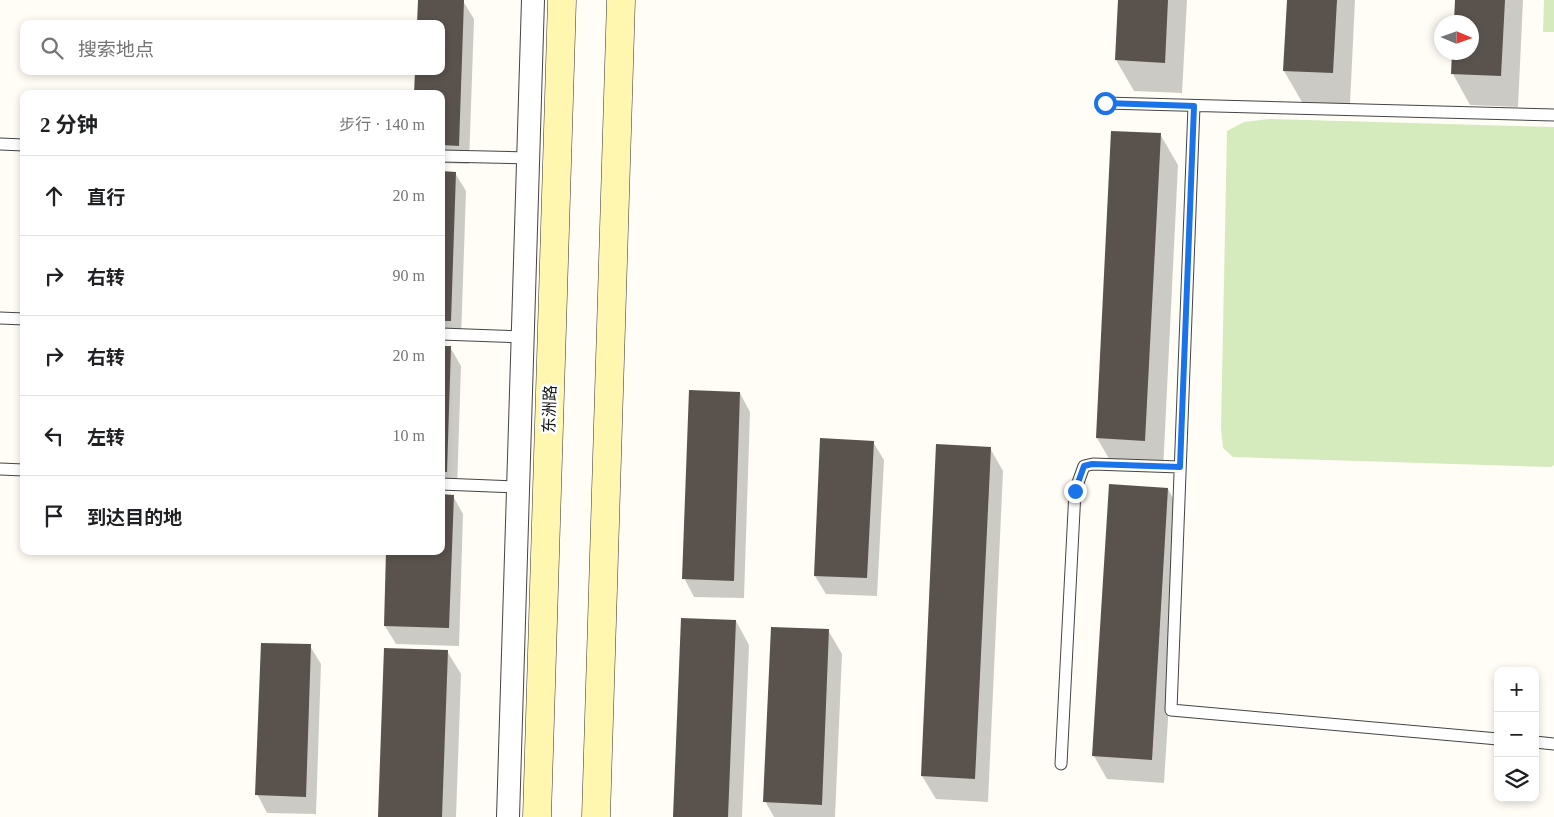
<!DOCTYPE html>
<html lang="zh">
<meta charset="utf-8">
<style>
body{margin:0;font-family:"Times New Roman","Noto Sans SC",serif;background:#f6f6f6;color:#202124}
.controls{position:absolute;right:15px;bottom:15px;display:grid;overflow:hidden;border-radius:10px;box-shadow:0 2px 8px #0003}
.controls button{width:45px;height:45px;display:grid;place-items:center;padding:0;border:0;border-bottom:1px solid #e0e0e0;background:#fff;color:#202124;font:25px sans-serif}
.compass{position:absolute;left:1434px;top:15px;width:45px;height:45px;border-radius:50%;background:#fff;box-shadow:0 2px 8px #0003;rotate:92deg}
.stop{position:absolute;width:15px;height:15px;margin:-11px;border:4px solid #1a73e8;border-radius:50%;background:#fff}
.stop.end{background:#1a73e8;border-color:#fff;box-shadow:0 1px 5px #0008}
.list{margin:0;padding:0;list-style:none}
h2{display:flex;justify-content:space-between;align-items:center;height:65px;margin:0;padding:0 20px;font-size:21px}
h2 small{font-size:16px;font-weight:400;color:#757577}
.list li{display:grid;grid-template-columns:32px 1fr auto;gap:15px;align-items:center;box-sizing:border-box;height:80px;padding:0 20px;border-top:1px solid #e0e0e0}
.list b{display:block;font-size:19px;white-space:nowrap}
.list em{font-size:16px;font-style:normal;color:#757577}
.icon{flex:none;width:28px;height:28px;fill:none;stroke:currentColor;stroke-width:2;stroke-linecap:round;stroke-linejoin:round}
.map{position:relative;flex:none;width:1554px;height:817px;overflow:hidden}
.search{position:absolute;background:#fff;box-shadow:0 2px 8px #0003;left:20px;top:20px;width:425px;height:55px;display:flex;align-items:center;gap:12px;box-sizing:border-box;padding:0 18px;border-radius:10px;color:#757577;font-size:19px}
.panel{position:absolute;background:#fff;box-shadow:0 2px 8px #0003;left:20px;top:90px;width:425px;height:465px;border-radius:10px}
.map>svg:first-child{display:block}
.green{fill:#d5ebbd}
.shadow{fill:#0003}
.building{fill:#5a524d}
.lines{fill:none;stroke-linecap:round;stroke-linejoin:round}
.lane-casing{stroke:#444;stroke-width:13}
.street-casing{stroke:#444;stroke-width:24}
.secondary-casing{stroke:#333;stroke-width:29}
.lane{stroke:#fff;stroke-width:11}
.street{stroke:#fff;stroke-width:22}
.secondary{stroke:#fff6b0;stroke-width:28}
.route{stroke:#1a73e8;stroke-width:6}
.labels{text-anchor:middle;stroke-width:5;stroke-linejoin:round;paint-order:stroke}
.street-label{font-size:16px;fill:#111;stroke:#fff}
</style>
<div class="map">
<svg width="1554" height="817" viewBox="0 0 1554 817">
<rect width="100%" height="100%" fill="#fffdf5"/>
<path class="green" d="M1544 0H1554V32H1543Z
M1269 119 1554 127V465L1551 467 1233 457 1223 448 1221 428 1227 131 1244 122Z"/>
<path class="shadow" d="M419 0 463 1 474 19 469 164 441 163V24Z
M1119 0H1187L1182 93 1134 91 1116 60Z
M1288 0H1355L1350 104 1302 102 1284 71Z
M1456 0H1523L1518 107 1470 105 1453 74 1472 52V22H1455Z
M1160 134 1178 165 1163 471 1115 469 1097 438Z
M441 172 455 173 466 191 461 339 441 338Z
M441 347H450L461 366 457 490 441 489Z
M740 393 750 412 744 598 694 597 684 578Z
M873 442 884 460 877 596 826 594 815 576Z
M990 448 1003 471 988 802 936 799 922 776Z
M1168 489 1181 512 1164 783 1107 779 1094 756Z
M453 496 463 514 459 646 396 644 385 626 441 551Z
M736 621 749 645 742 817H674Z
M828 630 842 654 835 817H774L765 801Z
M310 646 321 664 316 814 267 813 257 794Z
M447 651 461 674 456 817H379Z"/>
<path class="building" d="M418 0H464L459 146 441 145V94H414L415 71H441V24H417Z
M1118 0H1168L1165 63 1115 60Z
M1287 0H1337L1333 73 1283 71Z
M1455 0H1505L1501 76 1451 74 1452 52H1472V22H1454Z
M1111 131 1161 133 1145 441 1096 438Z
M441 171 456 172 451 321H441Z
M441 346H451L447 472H441Z
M689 390 740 392 734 581 682 579Z
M820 438 874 441 867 578 814 576Z
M936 444 991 447 975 779 921 776Z
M1109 484 1168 488 1152 760 1092 756Z
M441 494 454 495 449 628 384 626 386 551H441Z
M681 618 736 620 728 817H673Z
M771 627 829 629 822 805 763 802Z
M261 643 311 644 306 797 255 795Z
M384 648 448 650 442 817H378Z"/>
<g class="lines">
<defs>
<path id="lane" d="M1105 103 1554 115
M1194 106 1171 710 1498 739
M0 144 24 145
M441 156 529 158
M0 318 24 319
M441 334 523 337
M0 469 24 470
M441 484 518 487
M1535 742 1554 744
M1061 764 1075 491 1084 466 1093 464 1180 467"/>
<path id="street" d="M508 817 533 0"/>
<path id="secondary" d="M537 817 562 0
M596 817 621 0"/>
</defs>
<use href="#lane" class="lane-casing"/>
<use href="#street" class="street-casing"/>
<use href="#secondary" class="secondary-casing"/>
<use href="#lane" class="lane"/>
<use href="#street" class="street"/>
<use href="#secondary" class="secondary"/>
</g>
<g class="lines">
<path class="route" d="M1075 491 1084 466 1092 464 1180 467 1194 106 1105 103"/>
</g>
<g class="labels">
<g class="street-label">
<text transform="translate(549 409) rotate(-88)" y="6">东洲路</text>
</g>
</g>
</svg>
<div class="controls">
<button>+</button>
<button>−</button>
<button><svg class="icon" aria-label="layers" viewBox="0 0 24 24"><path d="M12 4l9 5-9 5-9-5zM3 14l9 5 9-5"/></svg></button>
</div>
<svg class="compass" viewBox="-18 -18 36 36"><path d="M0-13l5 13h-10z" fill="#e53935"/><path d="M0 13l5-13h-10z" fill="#757577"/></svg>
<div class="stop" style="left:1105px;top:103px"></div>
<div class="stop end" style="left:1075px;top:491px"></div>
<div class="search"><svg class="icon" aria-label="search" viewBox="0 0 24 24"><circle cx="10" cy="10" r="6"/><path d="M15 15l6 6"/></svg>搜索地点</div>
<section class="panel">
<h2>2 分钟<small>步行 · 140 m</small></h2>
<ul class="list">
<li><svg class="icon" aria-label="ahead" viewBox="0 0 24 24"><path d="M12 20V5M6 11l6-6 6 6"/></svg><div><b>直行</b></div><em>20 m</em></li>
<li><svg class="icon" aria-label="right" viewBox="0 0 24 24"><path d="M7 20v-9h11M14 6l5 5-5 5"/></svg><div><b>右转</b></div><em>90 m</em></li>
<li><svg class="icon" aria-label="right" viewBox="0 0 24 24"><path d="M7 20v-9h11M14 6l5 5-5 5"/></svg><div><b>右转</b></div><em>20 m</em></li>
<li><svg class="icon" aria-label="left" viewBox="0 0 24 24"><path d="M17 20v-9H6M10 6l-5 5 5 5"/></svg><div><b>左转</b></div><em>10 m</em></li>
<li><svg class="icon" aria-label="arrive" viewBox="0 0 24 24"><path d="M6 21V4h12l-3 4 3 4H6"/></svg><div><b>到达目的地</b></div></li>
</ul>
</section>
</div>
